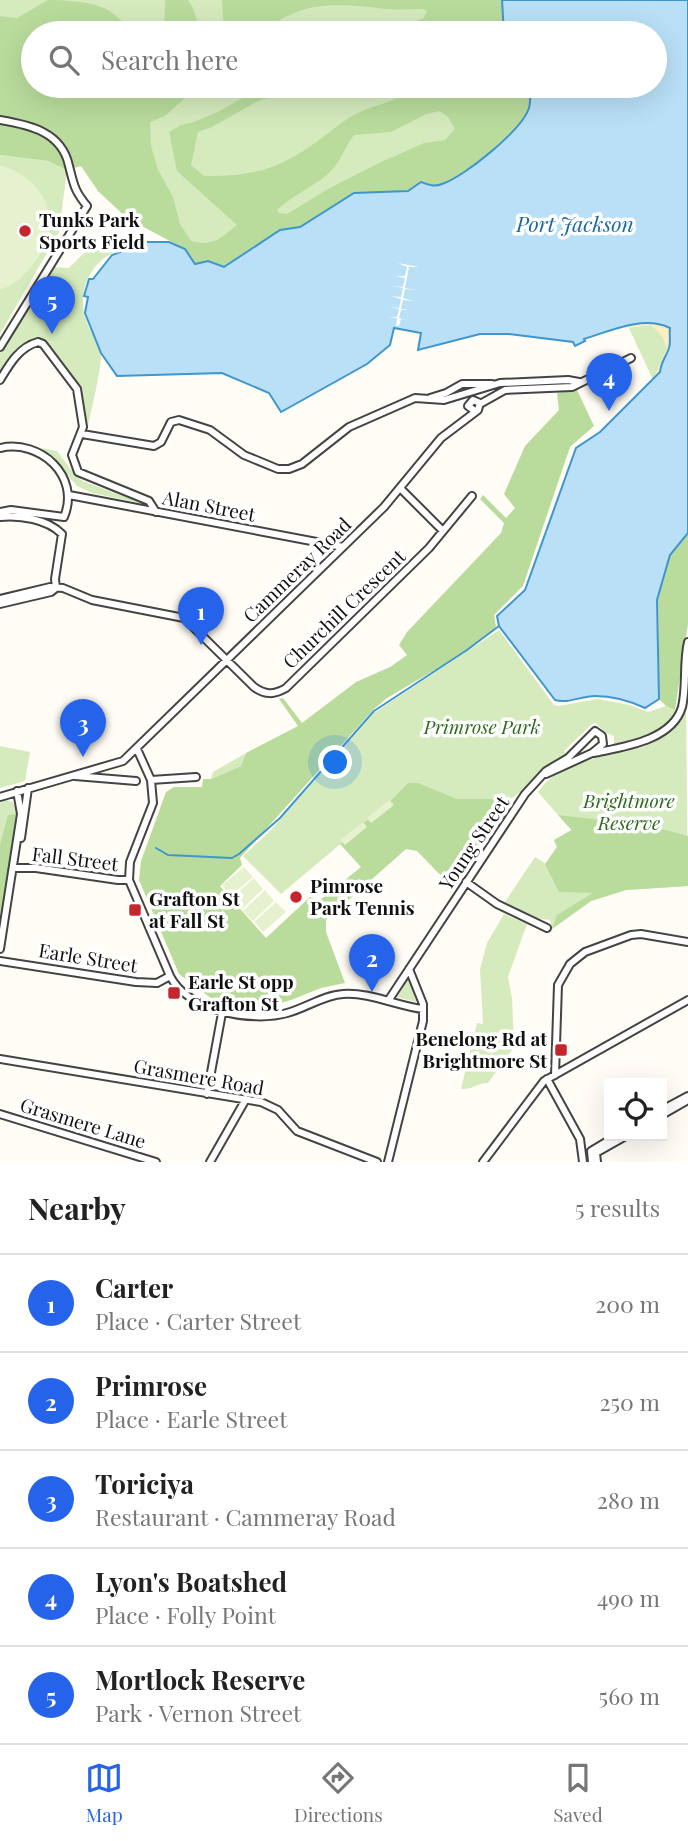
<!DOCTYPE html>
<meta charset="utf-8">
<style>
body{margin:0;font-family:"Playfair Display",serif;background:#f2f2f2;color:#222}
.controls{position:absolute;right:21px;bottom:21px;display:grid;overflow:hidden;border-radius:0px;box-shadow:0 7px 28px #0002}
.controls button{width:63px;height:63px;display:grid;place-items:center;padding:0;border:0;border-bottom:2px solid #e0e0e0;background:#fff;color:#222;font:35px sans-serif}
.you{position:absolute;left:336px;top:763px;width:24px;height:24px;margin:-18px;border:5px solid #fff;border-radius:50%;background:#1a73e8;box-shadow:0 0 0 10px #1a73e833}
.badge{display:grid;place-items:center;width:46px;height:46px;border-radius:50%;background:#2563eb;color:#fff;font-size:23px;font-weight:700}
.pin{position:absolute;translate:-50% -58px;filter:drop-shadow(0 2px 4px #0008)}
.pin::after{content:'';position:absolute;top:37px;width:24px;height:21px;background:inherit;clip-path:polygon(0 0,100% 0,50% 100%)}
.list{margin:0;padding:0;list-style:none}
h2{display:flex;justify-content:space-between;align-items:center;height:91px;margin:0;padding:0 28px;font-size:30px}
h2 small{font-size:23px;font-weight:400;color:#767676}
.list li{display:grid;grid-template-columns:46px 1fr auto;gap:21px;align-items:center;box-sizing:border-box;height:98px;padding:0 28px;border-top:2px solid #e0e0e0}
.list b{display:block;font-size:26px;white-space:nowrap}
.list p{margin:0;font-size:23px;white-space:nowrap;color:#767676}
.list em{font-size:23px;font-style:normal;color:#767676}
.icon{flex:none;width:38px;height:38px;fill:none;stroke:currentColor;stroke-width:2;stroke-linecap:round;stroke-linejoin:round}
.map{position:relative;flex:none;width:688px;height:1162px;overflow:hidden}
.search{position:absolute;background:#fff;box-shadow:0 7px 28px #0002;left:21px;right:21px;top:21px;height:77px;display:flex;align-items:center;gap:18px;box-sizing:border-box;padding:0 24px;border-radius:38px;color:#767676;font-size:26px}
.sheet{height:581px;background:#fff}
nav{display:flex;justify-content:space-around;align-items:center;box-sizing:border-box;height:98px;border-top:2px solid #e0e0e0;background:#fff;font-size:19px;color:#767676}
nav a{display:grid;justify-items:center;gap:4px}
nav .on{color:#2563eb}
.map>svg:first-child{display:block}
.green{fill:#d5ebbd}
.forest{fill:#b9dc9c;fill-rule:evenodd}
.sand{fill:#fbeec1}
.pitch{fill:#e6f2cf}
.water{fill:#b9e0f7;stroke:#3f96cf;stroke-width:2}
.pier{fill:#fffdf5}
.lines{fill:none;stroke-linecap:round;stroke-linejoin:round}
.stream{stroke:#3f96cf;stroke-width:2}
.minor-casing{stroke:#444;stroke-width:10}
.minor{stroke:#fff;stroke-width:6}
.poi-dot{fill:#c4262e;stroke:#fff;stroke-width:2.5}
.labels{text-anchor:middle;stroke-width:7;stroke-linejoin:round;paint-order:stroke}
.poi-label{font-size:19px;font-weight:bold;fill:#111;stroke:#fff;text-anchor:start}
.street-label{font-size:19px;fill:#111;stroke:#fff}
.park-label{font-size:19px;font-style:italic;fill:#2f6b1f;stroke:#fff}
.water-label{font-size:21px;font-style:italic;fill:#1768a6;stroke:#fff}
</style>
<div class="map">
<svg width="688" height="1162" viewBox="0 0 688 1162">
<rect width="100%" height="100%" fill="#fffdf5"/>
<path class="green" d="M0 0H502L504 33H33V86H530L531 89 300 227 185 249 127 218 98 191 86 158 0 101Z
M0 155 48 161 67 170 59 232 0 334Z
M117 238 120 240 122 249C91 259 75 291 87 322 90 332 98 340 101 351 103 363 90 415 87 431L82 393 41 340C23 337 9 358 0 371V353L53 267 69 268 86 251Z
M660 324 670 341 660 372 653 380 628 326Z
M36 447 57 451 76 476 83 481 144 504 92 493 77 486 59 465Z
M499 630 554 705 559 706 597 699 630 705 648 712 666 706 675 710C666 735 638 738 614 744V736L606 733 595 723 592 724 564 751 568 757 508 801H456L401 793 281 894 243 856 270 831 374 713Z
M686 709 688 886 626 890 591 901 552 929 550 920 534 918 503 905 535 857 546 864 557 847 554 840 571 830 538 792C576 737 655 773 686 709Z
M0 746 30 752 25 781 0 788Z
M246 753 241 766 211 779 213 772Z
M6 800 13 802 19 814 0 925V803Z
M504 914 527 924 508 977 512 998 514 1047 488 1083C477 1083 472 1090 461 1089L477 1023 483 1024 480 969 487 943Z
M407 980 411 981 416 1002 397 997Z"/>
<path class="forest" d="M48 0C65 0 88 1 104 8 117 14 126 28 140 33H33V86H198L165 116 150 122 151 146 158 170 173 197 180 224 191 241C213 247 221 238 237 225L177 171 169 132 181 125 194 122 218 112 263 86H299L256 102 212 127 198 132 191 165 204 176C247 177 277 170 312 145 326 136 338 124 352 116 374 104 395 104 415 86H530C530 92 531 102 529 108 523 128 462 178 442 184 434 187 429 185 421 182L408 191 354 193 300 227 280 230 224 267 208 261 195 264 185 249 127 218 98 191 81 166 67 170 48 161 0 155V16L17 18ZM440 111 448 117 455 129 445 140 424 143 379 163 328 189 287 214 279 213 277 210C295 193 322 184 336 165 343 155 347 144 354 135L391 132 426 114Z
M165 0H188L193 8 201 33H164Z
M222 0H502L504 33H383L424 18 427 11 423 9C410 9 397 10 385 9 337 3 299 0 263 33H224Z
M577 390 594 426 570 447 523 586 494 615 496 627 467 651 387 698 373 710 240 858 242 865 220 886 266 938 310 897 319 901 361 867 340 844 360 825 379 813 408 783H418L457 799H508L503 806 505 815 453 888 417 851 406 849 326 920V932L345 983 321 988 291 1000 267 1007 235 1008 216 1002 179 974 139 880 141 861 166 792 174 787H202L203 779H211L241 766 246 753 298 726 279 699 283 698 302 723 356 682 390 667 407 655 399 645 407 632 501 533 504 523 480 499 483 495 506 518 515 508 504 494 525 446 559 410 557 393Z
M688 533V624L675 710 666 706 659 699 658 598 670 555Z
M19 814 0 925V845L8 815Z
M558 815 647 825 688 836V886L626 890 591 901 552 929 557 915 593 893 559 892 545 864 557 847 554 840 572 830Z"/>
<path class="sand" d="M648 323 671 328 668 351 661 362 660 372 653 380 667 348 662 336 651 325 631 328 628 326Z"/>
<path class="pitch" d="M0 165C48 180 65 223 34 263 24 276 15 285 0 290Z
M389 800 394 805 371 823 367 818Z
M363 822 367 827 345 845 340 840Z
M244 867 253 877 231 896 222 885Z
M254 878 263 889 242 909 232 898Z
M265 890 274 901 253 921 243 911Z
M276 902 286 912 263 932 254 922Z"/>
<path class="water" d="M502 0H688V533L670 555 657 600 659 699 645 708C630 701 612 696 595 696 581 696 568 704 555 700L499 626 497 616 525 590 576 448 600 432 660 372C661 362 666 357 669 348 671 341 669 335 670 328 643 315 610 331 584 339L585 341 575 346 573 342 509 334H480L418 350 421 333 394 328 390 345 367 364 281 412 269 393 222 373 117 376 101 353 85 313 88 297 84 296 89 279H93L112 255 147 242H169L185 249 195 264 208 261 224 267 280 230 300 227 354 193 408 191 421 182C429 185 434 187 442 184 464 177 522 130 529 108 531 102 530 92 530 86H655V33H504Z"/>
<path class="pier" d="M398 263 419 267H409L407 277 417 279 407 277 405 288 415 290 405 289 403 298 413 301 403 300 401 309 410 310H401L399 318 408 321 401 319 399 326H396L397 318 388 317H397L399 309 389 307 399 308 401 299 391 296 401 297 403 288 393 286 403 287 405 278 395 276H405L407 267Z"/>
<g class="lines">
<path class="stream" d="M156 848 168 855 232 858 239 854 280 818 374 711 467 650 499 626"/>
<defs>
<path id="minor" d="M0 120C30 125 62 132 69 166 74 185 74 190 87 206L0 347
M0 380C9 365 19 347 38 342L43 344 77 389 83 427 72 455 78 472 149 501 156 512
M430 398 446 393 462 384H492
M480 404 505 390 572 387 631 358
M82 434 154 446 161 442 171 422 179 420 210 430 244 455 278 469H289L302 464 349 427 415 398 444 400 500 383 568 380 579 382
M0 448C40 439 81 476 64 517L11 510 0 512
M400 488 443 531
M69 495 343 547
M0 517C20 515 47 519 62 534L55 579 56 588
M0 599 50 587 63 588 92 600 184 618 254 687C265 695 274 695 286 688L429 548 472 496
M0 604 51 592 56 588
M137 749 151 780 153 803 130 862 129 880 170 976C188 1011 252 1023 287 1013 306 1008 324 995 343 994 370 992 397 1006 423 1009
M594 753C622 747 672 741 682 707 687 686 683 663 688 642
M75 776 136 781
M151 780 196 777
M0 797 123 761 384 507 441 438 478 410 480 403 473 400 468 406 475 411
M21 838 28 788
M16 868H36L118 880H129
M466 882 497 904 547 928
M0 949 21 814 17 791
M0 961 136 982 157 983 170 976
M388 1001 525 794 546 771 568 758 595 731 602 736 603 744 592 753 546 774
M0 1059 261 1102 278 1110 297 1131 377 1162
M555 1075 558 985 570 964 585 952 631 935 641 934 688 942
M547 1079 580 1139 583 1162
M207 1094 222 1013
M662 1110 688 1096
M0 1114 156 1162
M662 1115 688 1100
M210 1162 246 1099
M388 1162 423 1021V1004L409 969
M483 1162 544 1081 688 1000
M592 1162 591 1151 616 1136
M597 1162 596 1153 626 1136"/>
</defs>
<use href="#minor" class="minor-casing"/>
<use href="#minor" class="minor"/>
</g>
<g class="poi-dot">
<circle cx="25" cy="231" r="7"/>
<circle cx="296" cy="897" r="7"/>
<rect x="128" y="903" width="14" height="14" rx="3.5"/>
<rect x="167" y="986" width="14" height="14" rx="3.5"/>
<rect x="554" y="1043" width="14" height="14" rx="3.5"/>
</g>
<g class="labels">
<g class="poi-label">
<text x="39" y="227">Tunks Park<tspan x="39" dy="22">Sports Field</tspan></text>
<text x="310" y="893">Pimrose<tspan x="310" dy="22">Park Tennis</tspan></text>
<text x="149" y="906">Grafton St<tspan x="149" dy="22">at Fall St</tspan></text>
<text x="188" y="989">Earle St opp<tspan x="188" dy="22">Grafton St</tspan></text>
<text x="547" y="1046" text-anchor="end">Benelong Rd at<tspan x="547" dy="22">Brightmore St</tspan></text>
</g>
<g class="street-label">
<text transform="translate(209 506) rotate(11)" y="7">Alan Street</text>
<text transform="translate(297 570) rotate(-44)" y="7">Cammeray Road</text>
<text transform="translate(344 609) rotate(-44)" y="7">Churchill Crescent</text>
<text transform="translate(474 843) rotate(-56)" y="7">Young Street</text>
<text transform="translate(75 859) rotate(7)" y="7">Fall Street</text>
<text transform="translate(88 958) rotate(9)" y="7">Earle Street</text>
<text transform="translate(199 1077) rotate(10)" y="7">Grasmere Road</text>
<text transform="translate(83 1123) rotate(17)" y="7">Grasmere Lane</text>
</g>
<g class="park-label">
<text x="482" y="734">Primrose Park</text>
<text x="629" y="808">Brightmore<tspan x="629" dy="22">Reserve</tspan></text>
</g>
<g class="water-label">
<text x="575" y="232">Port Jackson</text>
</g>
</g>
</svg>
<div class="controls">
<button><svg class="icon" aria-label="locate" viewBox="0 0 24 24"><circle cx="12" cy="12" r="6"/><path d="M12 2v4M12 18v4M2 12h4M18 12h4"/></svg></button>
</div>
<div class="you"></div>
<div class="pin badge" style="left:201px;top:645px">1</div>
<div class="pin badge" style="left:372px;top:992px">2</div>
<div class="pin badge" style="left:83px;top:757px">3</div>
<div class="pin badge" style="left:609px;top:411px">4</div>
<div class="pin badge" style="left:52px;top:334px">5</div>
<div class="search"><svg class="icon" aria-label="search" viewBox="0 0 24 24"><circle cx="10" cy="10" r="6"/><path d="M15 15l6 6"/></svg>Search here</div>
</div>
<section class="sheet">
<h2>Nearby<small>5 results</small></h2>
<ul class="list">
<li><span class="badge">1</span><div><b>Carter</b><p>Place · Carter Street</p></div><em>200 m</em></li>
<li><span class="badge">2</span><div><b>Primrose</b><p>Place · Earle Street</p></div><em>250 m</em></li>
<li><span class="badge">3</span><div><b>Toriciya</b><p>Restaurant · Cammeray Road</p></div><em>280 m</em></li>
<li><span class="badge">4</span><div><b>Lyon's Boatshed</b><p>Place · Folly Point</p></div><em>490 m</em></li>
<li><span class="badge">5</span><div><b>Mortlock Reserve</b><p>Park · Vernon Street</p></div><em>560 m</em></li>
</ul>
</section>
<nav>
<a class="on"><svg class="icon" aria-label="map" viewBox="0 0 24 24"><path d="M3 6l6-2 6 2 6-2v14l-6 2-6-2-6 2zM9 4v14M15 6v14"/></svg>Map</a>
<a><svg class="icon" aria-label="directions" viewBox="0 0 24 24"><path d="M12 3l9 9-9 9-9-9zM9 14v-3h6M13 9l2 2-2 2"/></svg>Directions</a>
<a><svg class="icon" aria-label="saved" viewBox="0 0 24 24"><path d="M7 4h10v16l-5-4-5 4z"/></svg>Saved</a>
</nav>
